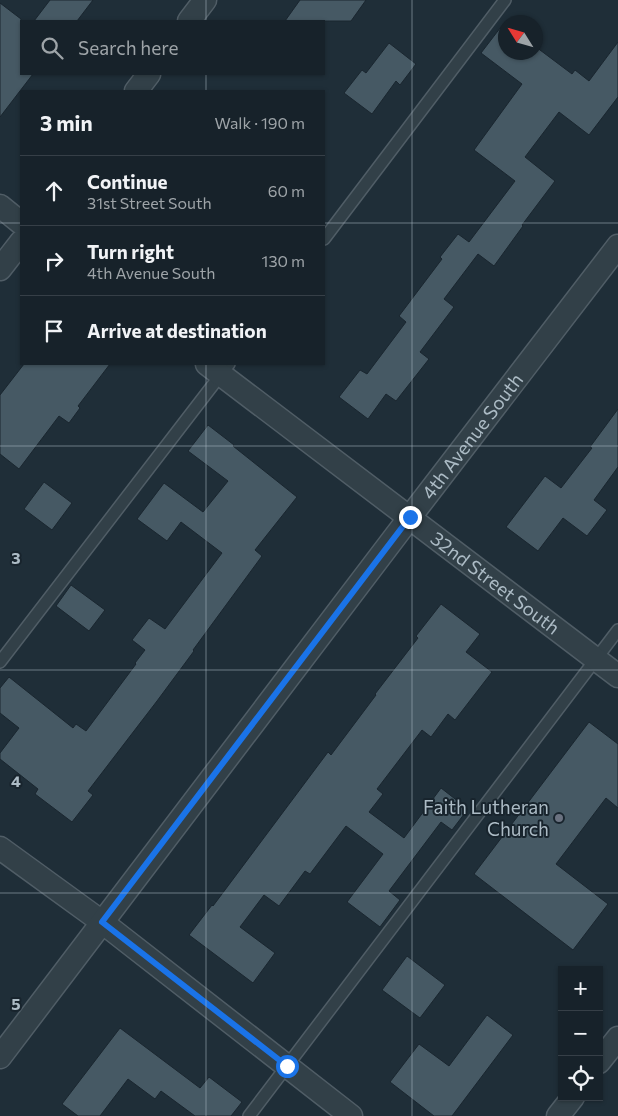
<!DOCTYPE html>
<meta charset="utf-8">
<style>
body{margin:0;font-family:Commissioner,sans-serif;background:#242f36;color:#f1f3f6}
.controls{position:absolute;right:15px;bottom:15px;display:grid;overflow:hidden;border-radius:0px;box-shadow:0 1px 4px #0004}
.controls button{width:45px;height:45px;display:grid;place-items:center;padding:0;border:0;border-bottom:1px solid #363f47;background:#17222a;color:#f1f3f6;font:25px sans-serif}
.compass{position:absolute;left:498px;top:15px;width:45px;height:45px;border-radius:50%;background:#17222a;box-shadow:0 1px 4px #0004;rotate:307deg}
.stop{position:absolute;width:15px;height:15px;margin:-11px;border:4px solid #1a73e8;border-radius:50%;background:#fff}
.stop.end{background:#1a73e8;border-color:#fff;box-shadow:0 1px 5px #0008}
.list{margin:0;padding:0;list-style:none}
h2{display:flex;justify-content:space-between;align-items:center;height:65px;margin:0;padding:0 20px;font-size:21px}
h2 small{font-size:16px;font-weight:400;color:#9ea4a8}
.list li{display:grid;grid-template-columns:32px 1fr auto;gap:15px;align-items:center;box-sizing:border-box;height:70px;padding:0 20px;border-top:1px solid #363f47}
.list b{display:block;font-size:19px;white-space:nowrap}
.list p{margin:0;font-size:16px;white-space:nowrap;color:#9ea4a8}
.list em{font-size:16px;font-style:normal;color:#9ea4a8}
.icon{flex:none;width:28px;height:28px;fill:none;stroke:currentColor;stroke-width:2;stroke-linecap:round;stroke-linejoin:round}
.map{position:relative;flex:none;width:618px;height:1116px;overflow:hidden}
.search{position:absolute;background:#17222a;box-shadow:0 1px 4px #0004;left:20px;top:20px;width:305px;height:55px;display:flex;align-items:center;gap:12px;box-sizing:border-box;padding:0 18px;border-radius:0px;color:#9ea4a8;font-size:19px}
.panel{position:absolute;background:#17222a;box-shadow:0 1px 4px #0004;left:20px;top:90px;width:305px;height:275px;border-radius:0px}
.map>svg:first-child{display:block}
.building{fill:#465964;stroke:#1a262f}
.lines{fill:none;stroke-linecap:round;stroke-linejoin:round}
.lane-casing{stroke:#505d66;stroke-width:14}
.street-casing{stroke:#505d66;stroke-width:25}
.lane{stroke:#324048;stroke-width:11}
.street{stroke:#324048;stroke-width:22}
.route{stroke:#1a73e8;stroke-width:6}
.grid{fill:none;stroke:#acbbc5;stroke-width:1;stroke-opacity:0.55}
.worship-dot{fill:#6b7280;stroke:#18242d;stroke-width:2}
.labels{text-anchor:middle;stroke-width:4;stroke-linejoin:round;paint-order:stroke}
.street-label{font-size:19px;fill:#acbbc5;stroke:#18242d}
.poi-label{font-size:19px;fill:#acbbc5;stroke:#18242d;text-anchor:end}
.grid-label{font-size:16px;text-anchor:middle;font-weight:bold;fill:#acbbc5;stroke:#18242d;stroke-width:4;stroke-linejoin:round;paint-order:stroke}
</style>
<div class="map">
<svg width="618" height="1116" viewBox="0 0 618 1116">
<rect width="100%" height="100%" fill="#1f2e38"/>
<path class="building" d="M50 0H93L77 21H34Z
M300 0H366L351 21H285Z
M0 3 21 19V74H33L0 117Z
M504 23 506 24V52H536V47L572 74 575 70 589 81 618 42V97L589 135 559 112 525 157 555 181 522 225 523 226 494 266 478 254 444 299 454 307 420 352 429 359 396 401 386 394 368 419 339 397 360 370 367 374 406 322 399 316 442 259 440 257 458 234 469 242 515 181 474 150 522 84 481 53Z
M389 43 416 64 400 85 396 81 372 114 344 93 362 70 366 73Z
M24 364H110L78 406 80 408 69 423 59 416 19 469 0 454V395Z
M618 409V467L594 500 607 510 587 536 563 518 538 551 506 527 545 476 561 488 592 448 590 447Z
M208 425 234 445 233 446 297 497 255 550 262 556 193 650 194 651 157 701 88 791 93 795 72 822 35 794 38 789 0 759V753L19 728 0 713V688L9 677 73 728 76 724 86 731 136 664 135 663 145 650 132 640 149 618 165 629 222 553 181 522 167 541 137 519 164 483 203 512 228 481 188 451Z
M44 482 72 503 52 530 24 509Z
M71 585 105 610 89 631 56 606Z
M441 604 480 634 466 652 492 672 455 720 448 714 431 737 422 730 377 789 383 794 369 812 404 838 441 788 468 809 452 830 441 822 389 891 400 900 380 927 347 902 383 854 346 826 310 874 305 871 279 906 264 895 240 927 275 953 253 983 189 935 212 905 213 906 328 752 331 755 376 695 375 694 418 638 416 636Z
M589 722 618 744V808L606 798 556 864 608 904 573 950 474 874Z
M407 956 445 985 420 1018 382 990Z
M487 1015 513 1035 452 1116H434L390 1082 419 1044 449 1066Z
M120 1028 200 1088 209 1077 242 1102 231 1116H195L161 1091 155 1099 128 1079 100 1116H78L62 1104Z"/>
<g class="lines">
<defs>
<path id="lane" d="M324 239 505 0
M0 662 229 364
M249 1116 618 630"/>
<g id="street">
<path d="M189 21 205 0"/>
<path d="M136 91 149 74"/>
<path d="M0 206 21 223"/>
<path d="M0 269 21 242"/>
<path id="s1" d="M207 364 618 676"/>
<path d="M0 848 102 922 351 1116"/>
<path id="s2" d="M0 1057 410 517 618 246"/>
<path d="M599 1062 618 1038"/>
<path d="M558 1116 573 1097"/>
</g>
</defs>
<use href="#lane" class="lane-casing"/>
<use href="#street" class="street-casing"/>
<use href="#lane" class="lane"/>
<use href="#street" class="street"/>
</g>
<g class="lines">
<path class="route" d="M287 1066 102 922 410 517"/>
</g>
<path class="grid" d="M206 0V21M412 0V1116M206 74V91M0 223H21M324 223H618M206 364V1116M0 446H618M0 670H618M0 893H618"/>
<circle class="worship-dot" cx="559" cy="818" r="5"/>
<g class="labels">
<g class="street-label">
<text dy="7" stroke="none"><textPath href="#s2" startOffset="780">4th Avenue South</textPath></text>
<text dy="7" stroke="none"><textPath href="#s1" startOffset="362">32nd Street South</textPath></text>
</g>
<g class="poi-label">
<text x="549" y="814">Faith Lutheran<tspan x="549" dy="22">Church</tspan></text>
</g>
</g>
<g class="grid-label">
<text x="16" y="564">3</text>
<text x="16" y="787">4</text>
<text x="16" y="1010">5</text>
</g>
</svg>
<div class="controls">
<button>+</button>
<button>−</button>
<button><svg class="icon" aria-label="locate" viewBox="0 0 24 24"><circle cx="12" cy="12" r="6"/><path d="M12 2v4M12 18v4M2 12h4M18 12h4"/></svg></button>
</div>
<svg class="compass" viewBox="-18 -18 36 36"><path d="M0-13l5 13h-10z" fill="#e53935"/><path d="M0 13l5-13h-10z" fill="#9ea4a8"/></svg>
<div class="stop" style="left:287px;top:1066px"></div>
<div class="stop end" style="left:410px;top:517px"></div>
<div class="search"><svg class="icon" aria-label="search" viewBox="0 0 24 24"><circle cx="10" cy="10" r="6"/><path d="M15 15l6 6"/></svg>Search here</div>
<section class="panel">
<h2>3 min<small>Walk · 190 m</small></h2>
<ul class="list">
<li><svg class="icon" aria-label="ahead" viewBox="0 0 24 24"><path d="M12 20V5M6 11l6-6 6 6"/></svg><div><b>Continue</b><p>31st Street South</p></div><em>60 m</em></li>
<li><svg class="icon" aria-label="right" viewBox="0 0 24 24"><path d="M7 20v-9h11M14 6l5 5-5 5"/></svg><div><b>Turn right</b><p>4th Avenue South</p></div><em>130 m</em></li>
<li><svg class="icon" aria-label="arrive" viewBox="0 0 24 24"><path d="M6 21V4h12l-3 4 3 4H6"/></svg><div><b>Arrive at destination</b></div></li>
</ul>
</section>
</div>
